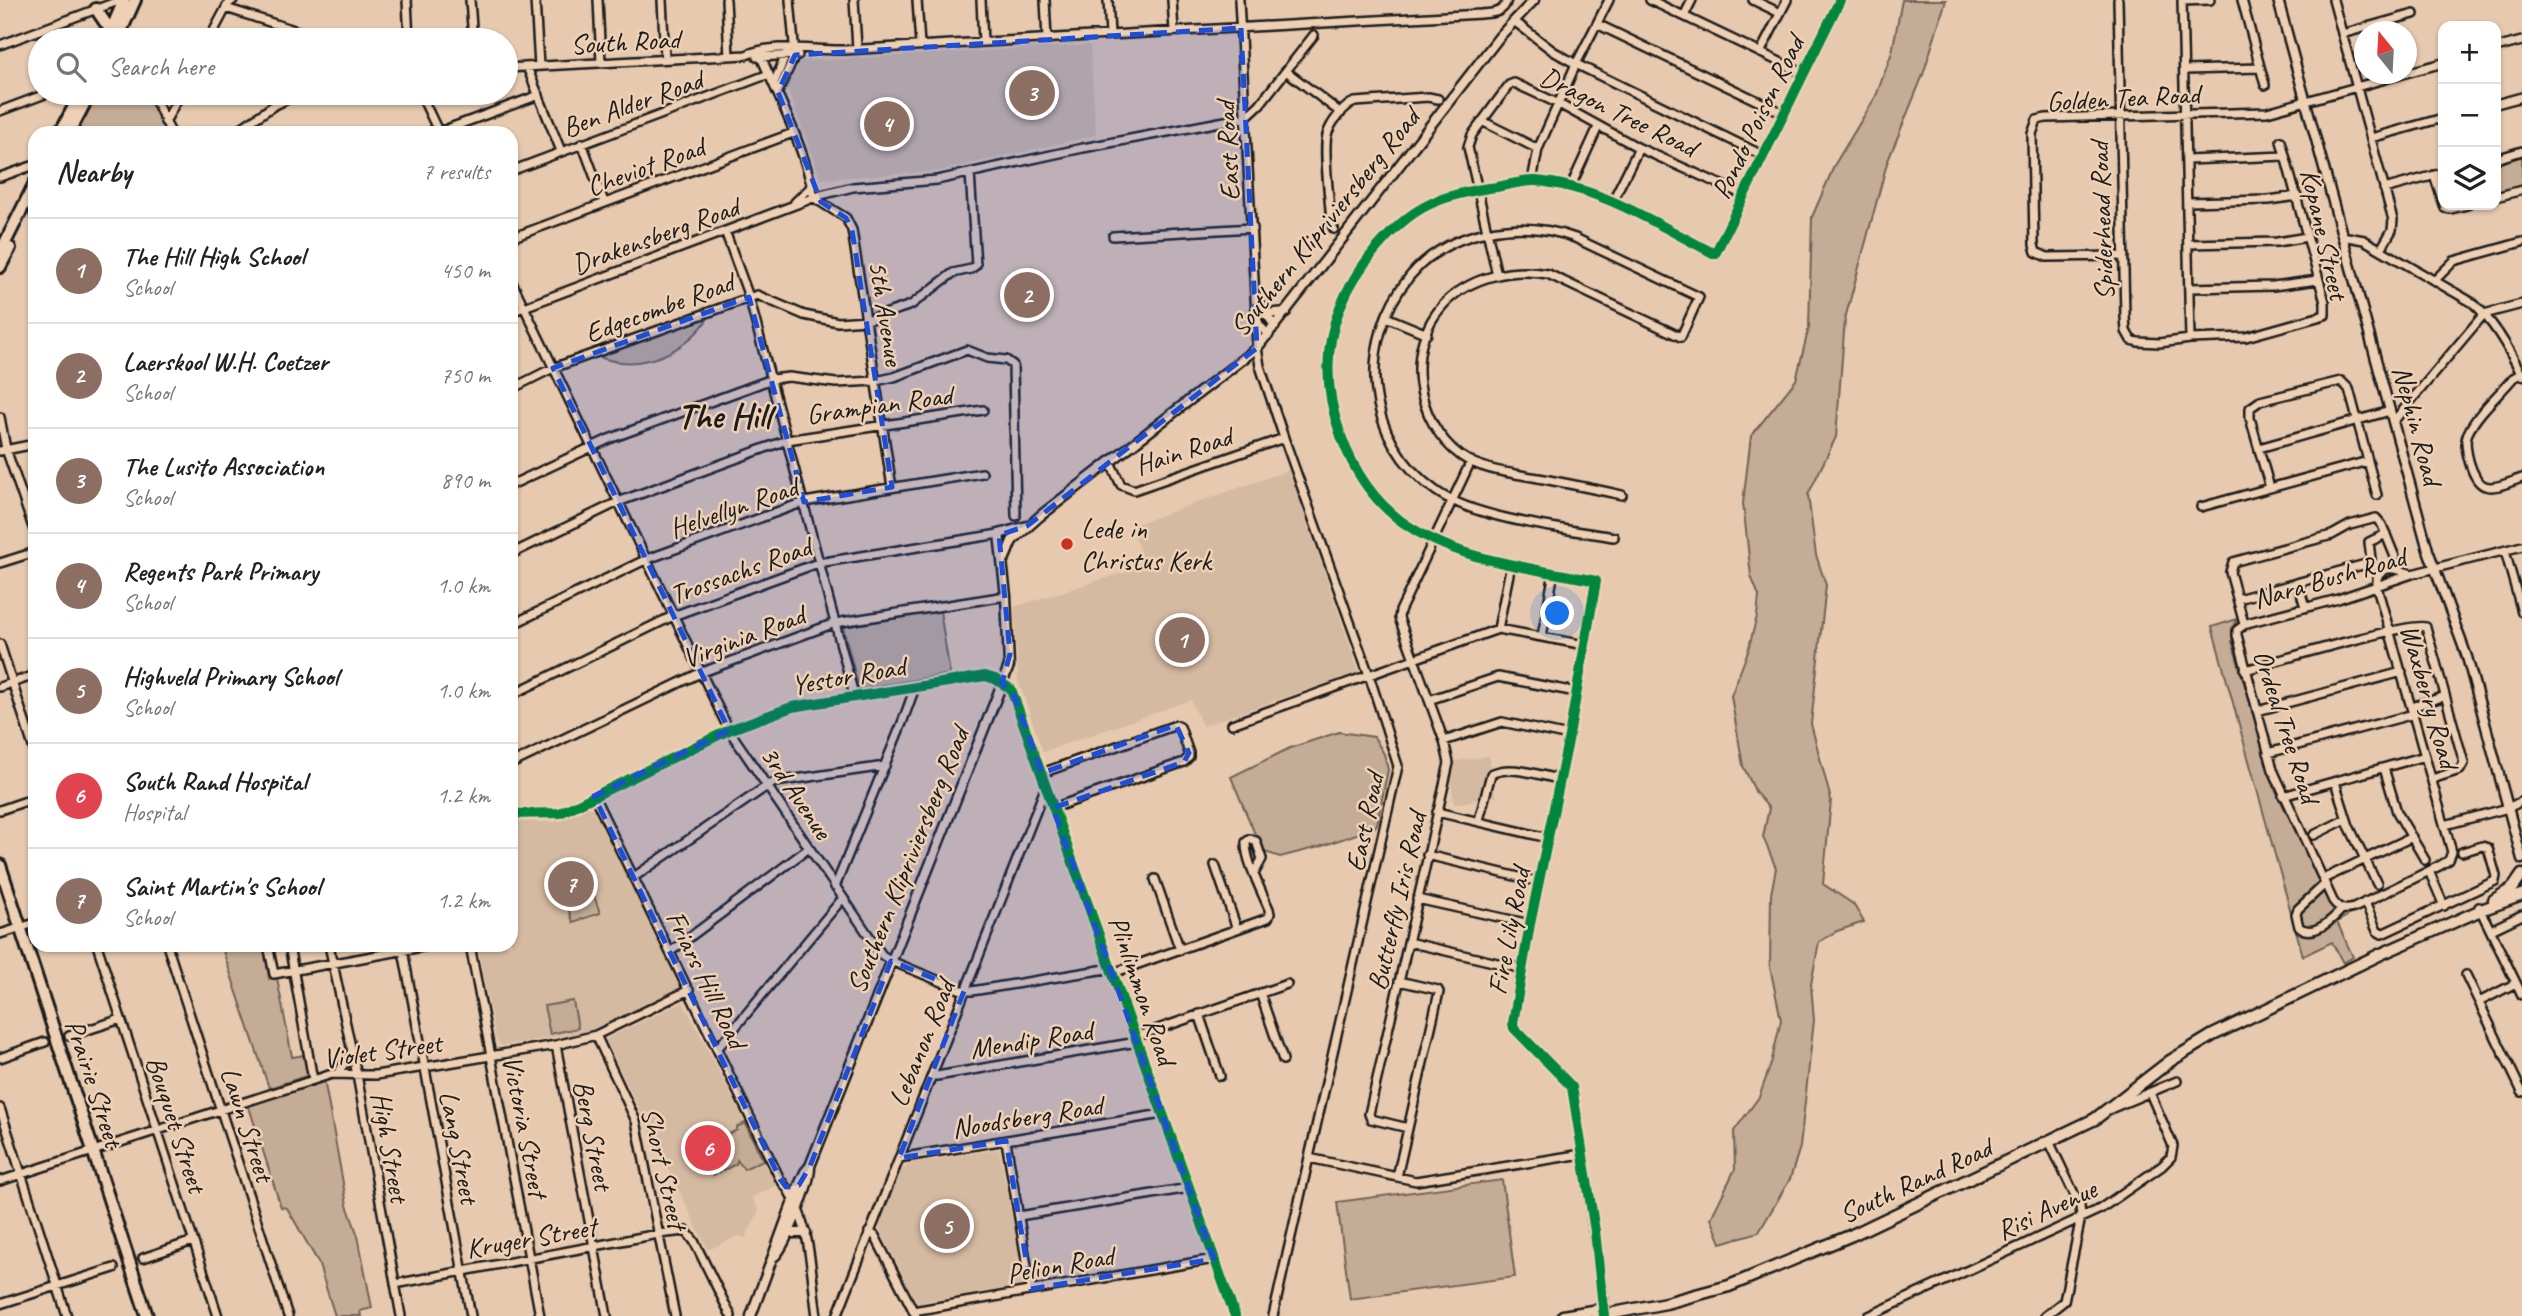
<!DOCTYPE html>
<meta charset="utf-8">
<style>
body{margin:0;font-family:Caveat,sans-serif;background:#f6f6f6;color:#222}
.controls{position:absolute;right:21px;top:21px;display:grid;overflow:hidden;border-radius:14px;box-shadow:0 2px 5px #0004}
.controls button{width:63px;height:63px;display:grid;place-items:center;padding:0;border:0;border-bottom:2px solid #e0e0e0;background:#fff;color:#222;font:35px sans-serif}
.compass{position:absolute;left:2354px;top:21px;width:63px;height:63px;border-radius:50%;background:#fff;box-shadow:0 2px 5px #0004;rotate:342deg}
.you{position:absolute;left:1558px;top:614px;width:24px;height:24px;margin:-18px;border:5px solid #fff;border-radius:50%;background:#1a73e8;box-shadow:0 0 0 10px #1a73e833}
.badge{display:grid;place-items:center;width:46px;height:46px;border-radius:50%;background:#0f766e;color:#fff;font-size:23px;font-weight:700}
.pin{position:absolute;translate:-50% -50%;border:4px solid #fff;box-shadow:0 2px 7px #0006}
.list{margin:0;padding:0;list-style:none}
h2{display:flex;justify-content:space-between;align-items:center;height:91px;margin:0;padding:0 28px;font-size:30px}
h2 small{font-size:23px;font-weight:400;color:#767676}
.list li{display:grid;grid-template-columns:46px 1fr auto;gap:21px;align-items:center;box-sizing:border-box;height:105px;padding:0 28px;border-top:2px solid #e0e0e0}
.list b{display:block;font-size:26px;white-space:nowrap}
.list p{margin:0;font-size:23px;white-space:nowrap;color:#767676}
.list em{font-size:23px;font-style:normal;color:#767676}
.icon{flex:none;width:38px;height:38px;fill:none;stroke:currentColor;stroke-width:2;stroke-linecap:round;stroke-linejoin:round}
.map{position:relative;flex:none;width:2522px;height:1316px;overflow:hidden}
.search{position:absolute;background:#fff;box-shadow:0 2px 5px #0004;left:28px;top:28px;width:490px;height:77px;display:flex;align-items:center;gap:18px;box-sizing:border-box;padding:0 24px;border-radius:38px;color:#767676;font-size:26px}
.panel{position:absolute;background:#fff;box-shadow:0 2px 5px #0004;left:28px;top:126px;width:490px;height:826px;border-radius:21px}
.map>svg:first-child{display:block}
.built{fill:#d5baa2}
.green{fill:#c4ac96;stroke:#706459;stroke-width:2}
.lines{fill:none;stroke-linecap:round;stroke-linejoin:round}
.minor-casing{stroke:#1c1c1c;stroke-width:12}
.tertiary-casing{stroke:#1c1c1c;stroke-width:13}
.secondary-casing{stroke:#1c1c1c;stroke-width:15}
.primary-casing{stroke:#1c1c1c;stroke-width:16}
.minor{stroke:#eed0b4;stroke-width:7}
.tertiary{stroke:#eed0b4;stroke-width:8}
.secondary{stroke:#eed0b4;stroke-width:10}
.primary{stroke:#eed0b4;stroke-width:10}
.cycleway-casing{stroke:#eed0b4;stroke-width:15}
.cycleway{stroke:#00873e;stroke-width:10}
.marked{fill:#1d4ed8;fill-opacity:0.2;stroke:#1d4ed8;stroke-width:5;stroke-dasharray:14 9;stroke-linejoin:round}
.poi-dot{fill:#c8321e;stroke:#eed0b4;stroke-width:2.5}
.labels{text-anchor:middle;stroke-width:5;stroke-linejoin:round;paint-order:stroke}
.street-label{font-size:28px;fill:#1c1c1c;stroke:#eed0b4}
.poi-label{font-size:28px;fill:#1c1c1c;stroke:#eed0b4;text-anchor:start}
.district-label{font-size:35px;font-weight:bold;fill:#1c1c1c;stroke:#eed0b4}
</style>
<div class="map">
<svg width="2522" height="1316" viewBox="0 0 2522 1316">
<rect width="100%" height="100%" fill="#e6c9ae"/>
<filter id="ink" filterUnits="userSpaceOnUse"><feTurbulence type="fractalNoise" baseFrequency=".0143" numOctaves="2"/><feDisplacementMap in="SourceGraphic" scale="14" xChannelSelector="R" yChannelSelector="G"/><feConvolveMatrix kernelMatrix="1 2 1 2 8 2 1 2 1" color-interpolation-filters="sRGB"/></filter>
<g filter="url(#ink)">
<path class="built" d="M1090 45 1096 135 940 171 821 179 786 86 801 61Z
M1289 470 1359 672 1202 726 1191 700 1043 752 1018 680 1014 607 1132 570 1143 561 1131 526Z
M1489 756 1496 797 1454 804 1449 762Z
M589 807 595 809 681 988 600 1029 502 1046 496 1040 477 945H511V821L555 822Z
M683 1002 778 1185 752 1197 759 1211 745 1238 738 1236 708 1250 605 1039Z
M999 1149 1024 1281 1020 1286 917 1303 880 1230V1221L902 1169 912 1163Z"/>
<path class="green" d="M1902 0H1946L1923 75 1887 163 1845 319 1836 437 1808 495 1816 555 1826 585 1811 724 1831 800 1823 884 1853 904 1864 922 1837 931 1819 942 1811 984 1814 1020 1800 1147 1790 1179 1759 1232 1721 1243 1711 1218 1735 1169 1734 1131 1759 1097 1771 1064 1781 1020 1770 967 1771 894 1776 868 1763 837 1769 808 1756 793 1743 766 1731 696 1748 651 1757 616 1759 596 1751 576 1743 503 1751 436 1796 380 1809 327 1812 217 1835 164 1876 96 1892 52Z
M96 93H148L167 133H75Z
M2522 156V187L2496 195V163Z
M710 313C708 321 703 325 698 331 672 358 633 371 597 356Z
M940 611 950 674 859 689 843 627Z
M2237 619 2232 631V641L2274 787 2333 908 2349 915 2337 922 2353 957 2343 963 2332 942 2303 956 2212 627Z
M1339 732 1374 737 1384 754 1388 770 1377 824 1374 828 1319 847 1280 857 1262 851 1231 777 1290 748Z
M591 887 600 913 573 922 564 897Z
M221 945H264L269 979 277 978 292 1057 305 1055 309 1075 269 1088Z
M573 1001 578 1028 550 1034 544 1006Z
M324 1079 347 1205 358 1236 372 1308 360 1311 361 1316H335L318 1262 287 1208 281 1207 248 1104Z
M745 1123 763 1160 744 1169 737 1160 736 1164 713 1175 711 1169 707 1170 697 1149 707 1144 709 1147 717 1143 716 1140 737 1130V1127Z
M1502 1180 1515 1277 1350 1299 1337 1202Z"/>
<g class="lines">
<defs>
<path id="minor" d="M407 0 409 40
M470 0 473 40
M535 0 539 66
M598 0 601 63
M662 0 665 59
M726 0 729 56
M854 0 857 48
M917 0 920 45
M981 0 983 42
M1045 0 1047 39
M1108 0 1110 34
M1172 0 1174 31
M1239 0 1256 316 1260 326 1269 335
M1650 0 1805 74
M1753 0 1780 13
M2118 0 2125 316 2126 331 2131 340 2138 342 2159 343 2190 339 2246 337 2325 315V302L2281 141
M2182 0 2190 339
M2242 0 2265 85
M2333 0 2393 220 2392 230 2381 249
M2182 1 2210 0
M226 8 325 40
M1684 16 1692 0
M1514 21 1553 51 1576 64 1764 156
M1597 24 1785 114
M2342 34 2414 14
M209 40 228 4 233 0
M0 45 121 0
M2496 48 2522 41
M1760 53 1787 0
M757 57 798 55
M761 57C781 102 805 149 814 198
M527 67 561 151
M506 68 746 55C776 42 813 51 845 50L1481 14C1493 13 1504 13 1507 0
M2185 70 2260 68
M1286 71 1341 113
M2406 73 2443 63
M774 83 787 52
M778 92 795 55 790 0
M152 93 171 133
M420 93 439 133
M2496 104 2522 97
M0 111 48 93
M1482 121 1538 149
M165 122 181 93
M234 133 273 106 300 93
M425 133 439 132 539 95
M2371 138 2443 118
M582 143 604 202
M2496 159 2522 151
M2187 160 2285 156
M511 171 769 74
M2434 175 2445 208 2451 209 2467 205
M0 177 35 165
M1532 181 1538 149 1576 64 1609 0
M1571 186 1598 127
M2384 189 2443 173
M2496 197 2522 190
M814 198 846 218 852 230 892 487
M795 202 812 186
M1612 202 1639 148
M2187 202 2269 200 2297 196
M33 204 35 218
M1334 229 1331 223C1330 202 1323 153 1327 135 1330 124 1344 105 1355 102L1428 97 1438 99
M725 231 749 297 854 695
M1113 236 1253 228
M2342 236 2364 240 2473 303C2494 322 2510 350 2522 376
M511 238 793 133
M2189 244 2277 242 2307 237
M2124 256 2047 257 2036 252 2034 245 2032 134 2037 120 2046 118 2267 112 2403 74
M1497 275 1468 147 1472 135 1509 85 1514 83 1559 104 1639 148 1744 195
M511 280 729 730 882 955 891 961 964 991H972L1112 968
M2435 280 2454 261 2522 242
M2190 288 2273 286 2318 280
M1257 300 1275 327
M511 312 821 195 853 187 937 180 1083 148 1246 117 1260 104 1314 35
M2484 314 2522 304
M1386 317 1427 334
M1257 348 1260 366 1284 438 1369 675 1398 766 1273 1316
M2522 373 2513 378C2499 395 2478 412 2468 433 2462 444 2472 482 2485 486 2495 490 2512 481 2522 478
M511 389 553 368 757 295 804 315 838 322 867 320 911 305 953 273 971 269 976 265 970 173
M0 417 6 449 35 533
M2393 422 2484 314
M2259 448 2390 411
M0 451 35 444
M1110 462 1121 485 1134 490 1284 438
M511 485 609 439 772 379 789 377 836 383 876 381 894 377 967 350 987 358 1006 360 1013 365 1016 516
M2270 488 2250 418V408L2260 401 2341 381 2349 389 2377 495
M2201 507 2368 461
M1614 537C1565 529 1475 519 1436 491 1364 441 1356 342 1410 276 1449 229 1521 218 1575 238L1699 297 1681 337 1548 274C1512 268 1471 276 1444 304 1403 347 1415 422 1461 456 1483 471 1513 473 1538 478 1566 483 1594 489 1622 495
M2505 551 2522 612
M511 554 618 502 787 440 983 410
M0 563 35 552
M2412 574C2398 570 2386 563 2377 578V587L2452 852 2449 860 2441 865 2354 908C2344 911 2339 909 2333 901L2273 770 2237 635V630L2247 623 2338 599 2412 574 2522 546
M2298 583 2305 607
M2238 599 2366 564 2371 559 2369 542 2386 534
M2244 624 2230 572 2233 562 2332 535 2350 525 2376 518 2382 525 2395 557
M511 625 645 560 804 502 982 473
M1498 629 1511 564
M1542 636 1554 572
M0 644 35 753
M2245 670C2274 662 2407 622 2426 627L2464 763 2460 770 2432 779
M0 687 35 675
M511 695 673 616 818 563 999 534
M1429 700 1498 677 1576 692
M2412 707 2445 696
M2257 711 2402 672
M1232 724 1498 629 1585 645
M1444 741 1502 722 1569 736
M2268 753 2414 714
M511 764 700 673 835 623 1006 596
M2384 768 2397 812 2425 860
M1042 773 1176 725 1180 727 1189 753V757L1184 762 1053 808
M2335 782 2349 826 2377 884
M594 796 780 1179C812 1217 810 1269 817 1316
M2283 796 2425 756
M0 810 35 798
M1437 812 1548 838
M511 814 560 813 729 730 792 707 985 676 995 679 1011 689 1235 1316
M1479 820 1491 774C1511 764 1537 775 1559 779
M2445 825 2508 808 2522 801
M2314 835 2346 819
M1427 855 1540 882
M1215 865 1237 929
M2429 871 2444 906
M634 877 767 786 775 782 885 766
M1155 879 1180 950
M2323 879 2412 837
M2325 884 2298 909 2296 914 2299 927C2313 938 2332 920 2342 909
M835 887 902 723 913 693V686
M1417 899 1530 924
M2365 902 2377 931 2382 934 2495 881 2496 876 2488 848 2482 846 2462 852
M2479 907 2522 995
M2491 930 2522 915
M0 934 35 923
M1408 942 1523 969
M97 945 218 1316
M167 945 288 1316
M268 945 274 974 433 945
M289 945 313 1080
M329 945 357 1075 401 1316
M402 945 471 1316
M470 945 540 1316
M670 952 809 848
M1113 973 1268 918 1270 914 1269 909C1262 892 1245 860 1246 842L1250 839 1256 841 1262 859 1255 872
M2466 975 2522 1092
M1260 993 1283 1060
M2479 1002 2516 983
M1199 1014 1220 1076
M596 1035 636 1121 675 1316
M69 1036 121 1019
M1135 1037 1287 984
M556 1045 607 1316
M717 1049 843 898
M0 1058 45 1042
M338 1073 351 1053
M932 1075 937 1076 1137 1042
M0 1108 67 1316
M2110 1109 2177 1081
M1408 1128 1371 1119 1369 1114 1449 763 1444 741 1399 618 1400 611 1471 461
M1006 1141 1031 1289
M899 1158 1162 1114
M1309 1158 1416 1181 1582 1154
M1397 1177 1439 992 1438 990 1399 981
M0 1181 332 1074 376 1075 556 1045 596 1035 689 990
M1019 1216 1189 1188
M869 1232 875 1236 916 1316
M143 1258 193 1241
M395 1284 658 1234 686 1231 694 1241 731 1316
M0 1304 114 1268
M913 1311 1214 1259
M1603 1312 1604 1301 1572 1087 1514 1028 1513 1023 1530 924 1569 736 1596 581C1530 567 1458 562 1401 521 1373 500 1353 469 1341 436 1316 367 1329 304 1376 249 1391 232 1407 215 1428 205 1446 196 1469 191 1489 188 1504 187 1520 180 1536 181 1600 186 1659 226 1715 254L1840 0
M837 1316 1046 786
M1869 1316 2100 1209 2162 1166 2171 1157 2173 1146 2150 1093
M2045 1316 2064 1301 2081 1217 2080 1206 2049 1141"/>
<path id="tertiary" d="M2278 0 2428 550 2467 657 2522 859
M1265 314 1286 312
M1257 320V348
M1005 558 1012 541 1040 516 1257 348 1500 36 1534 0
M789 1233H806
M775 1256C786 1245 811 1182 810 1166L1009 666 1006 596 999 534 1027 526
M751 1316 799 1185 805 1172 810 1166"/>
<path id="secondary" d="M2494 900 2513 888 2522 875
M1563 1316 1604 1309
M1598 1316 1666 1303 1729 1286 1852 1235 2095 1119 2170 1061 2213 1035 2381 954 2481 910 2522 895"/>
<path id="primary" d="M96 9 111 31
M107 40 124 0
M117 40 135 0
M60 133 81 93
M69 133 90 93
M0 253 35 183
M0 267 10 248
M0 865 147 1316"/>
</defs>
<use href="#minor" class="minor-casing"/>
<use href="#tertiary" class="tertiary-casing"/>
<use href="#secondary" class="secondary-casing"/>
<use href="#primary" class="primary-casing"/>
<use href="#minor" class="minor"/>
<use href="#tertiary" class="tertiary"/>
<use href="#secondary" class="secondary"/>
<use href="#primary" class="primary"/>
<defs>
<path id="cycleway" d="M511 814 560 813 729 730 792 707 985 676 995 679 1011 689 1235 1316
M1604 1316 1595 1231 1572 1087 1514 1028 1513 1023 1530 924 1569 736 1596 581C1530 567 1458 562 1401 521 1373 500 1353 469 1341 436 1316 367 1329 304 1376 249 1391 232 1407 215 1428 205 1446 196 1469 191 1489 188 1504 187 1520 180 1536 181 1600 186 1659 226 1715 254L1840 0"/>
</defs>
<use href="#cycleway" class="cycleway-casing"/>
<use href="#cycleway" class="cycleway"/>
</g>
</g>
<path class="marked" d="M1241 28 1257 348 1027 526 999 535 1010 654 1002 683 1014 695 1042 773 1176 725 1189 753 1184 762 1053 808 1214 1259 1031 1289 1006 1141 899 1158 964 991 891 961 810 1166 799 1185 786 1187 780 1179 594 796 729 730 553 368 749 297 804 502 892 487 852 230 846 218 821 202 778 92 795 55Z"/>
<circle class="poi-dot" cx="1067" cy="544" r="7"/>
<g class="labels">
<g class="street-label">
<text transform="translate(625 41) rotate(-3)" y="10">South Road</text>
<text transform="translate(2123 97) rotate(-3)" y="10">Golden Tea Road</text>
<text transform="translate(632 103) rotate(-20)" y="10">Ben Alder Road</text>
<text transform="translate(1619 111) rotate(26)" y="10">Dragon Tree Road</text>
<text transform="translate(1757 117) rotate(-64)" y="10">Pondo Poison Road</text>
<text transform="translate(1227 151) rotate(-93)" y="10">East Road</text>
<text transform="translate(645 166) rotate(-20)" y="10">Cheviot Road</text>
<text transform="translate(2101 221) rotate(-92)" y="10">Spiderhead Road</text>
<text transform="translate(1324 222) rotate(-51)" y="10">Southern Klipriviersberg Road</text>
<text transform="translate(2325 234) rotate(77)" y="10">Kopane Street</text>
<text transform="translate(655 235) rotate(-20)" y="10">Drakensberg Road</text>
<text transform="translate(659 307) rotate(-20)" y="10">Edgecombe Road</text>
<text transform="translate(887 313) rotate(81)" y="10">5th Avenue</text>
<text transform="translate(879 404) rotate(-8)" y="10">Grampian Road</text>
<text transform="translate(2418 425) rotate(75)" y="10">Nephin Road</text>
<text transform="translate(1183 450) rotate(-18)" y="10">Hain Road</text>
<text transform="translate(733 507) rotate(-19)" y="10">Helvellyn Road</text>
<text transform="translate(740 570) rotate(-20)" y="10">Trossachs Road</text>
<text transform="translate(2329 577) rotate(-16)" y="10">Nara Bush Road</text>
<text transform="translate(743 636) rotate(-21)" y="10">Virginia Road</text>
<text transform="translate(848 675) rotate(-10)" y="10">Yestor Road</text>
<text transform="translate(2430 696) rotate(74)" y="10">Waxberry Road</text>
<text transform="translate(2287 726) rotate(72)" y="10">Ordeal Tree Road</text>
<text transform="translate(797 792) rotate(56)" y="10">3rd Avenue</text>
<text transform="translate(1364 822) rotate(-78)" y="10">East Road</text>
<text transform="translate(907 860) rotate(-68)" y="10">Southern Klipriviersberg Road</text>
<text transform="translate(1396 901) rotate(-77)" y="10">Butterfly Iris Road</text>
<text transform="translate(1508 931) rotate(-79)" y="10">Fire Lily Road</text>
<text transform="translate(707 979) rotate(64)" y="10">Friars Hill Road</text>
<text transform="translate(1143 990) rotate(71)" y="10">Plinlimmon Road</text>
<text transform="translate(1031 1039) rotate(-9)" y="10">Mendip Road</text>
<text transform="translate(921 1043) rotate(-68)" y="10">Lebanon Road</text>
<text transform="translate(382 1050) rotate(-8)" y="10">Violet Street</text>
<text transform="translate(95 1083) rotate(72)" y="10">Prairie Street</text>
<text transform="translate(1027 1116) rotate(-9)" y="10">Noodsberg Road</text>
<text transform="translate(177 1124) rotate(72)" y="10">Bouquet Street</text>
<text transform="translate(248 1124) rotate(72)" y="10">Lawn Street</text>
<text transform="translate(526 1126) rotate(79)" y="10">Victoria Street</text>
<text transform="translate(594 1135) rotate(79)" y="10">Berg Street</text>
<text transform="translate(391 1147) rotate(80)" y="10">High Street</text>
<text transform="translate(460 1147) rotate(79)" y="10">Lang Street</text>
<text transform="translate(665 1168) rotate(77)" y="10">Short Street</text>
<text transform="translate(1915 1180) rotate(-25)" y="10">South Rand Road</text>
<text transform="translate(2046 1209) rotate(-25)" y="10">Risi Avenue</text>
<text transform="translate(531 1237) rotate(-10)" y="10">Kruger Street</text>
<text transform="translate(1060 1264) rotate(-10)" y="10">Pelion Road</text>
</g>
<g class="poi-label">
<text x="1081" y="538">Lede in<tspan x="1081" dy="32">Christus Kerk</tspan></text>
</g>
<g class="district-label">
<text x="724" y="428">The Hill</text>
</g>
</g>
</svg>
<div class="controls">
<button>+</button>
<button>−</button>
<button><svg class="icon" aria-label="layers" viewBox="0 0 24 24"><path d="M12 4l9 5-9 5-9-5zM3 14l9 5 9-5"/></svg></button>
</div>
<svg class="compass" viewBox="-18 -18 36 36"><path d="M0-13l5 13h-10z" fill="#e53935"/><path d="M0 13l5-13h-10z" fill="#767676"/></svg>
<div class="you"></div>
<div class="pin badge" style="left:1182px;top:640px;background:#8d6e63">1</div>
<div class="pin badge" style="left:1027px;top:295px;background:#8d6e63">2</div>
<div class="pin badge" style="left:1032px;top:93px;background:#8d6e63">3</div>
<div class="pin badge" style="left:887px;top:124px;background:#8d6e63">4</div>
<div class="pin badge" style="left:947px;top:1226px;background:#8d6e63">5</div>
<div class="pin badge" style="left:708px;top:1148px;background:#e0444e">6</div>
<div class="pin badge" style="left:571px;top:884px;background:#8d6e63">7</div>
<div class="search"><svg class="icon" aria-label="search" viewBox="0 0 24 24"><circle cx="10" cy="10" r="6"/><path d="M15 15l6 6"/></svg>Search here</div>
<section class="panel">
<h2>Nearby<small>7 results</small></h2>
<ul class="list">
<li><span class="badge" style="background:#8d6e63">1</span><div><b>The Hill High School</b><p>School</p></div><em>450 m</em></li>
<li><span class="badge" style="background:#8d6e63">2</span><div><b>Laerskool W.H. Coetzer</b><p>School</p></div><em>750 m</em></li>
<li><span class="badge" style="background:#8d6e63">3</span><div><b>The Lusito Association</b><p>School</p></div><em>890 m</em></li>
<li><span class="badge" style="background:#8d6e63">4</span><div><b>Regents Park Primary</b><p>School</p></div><em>1.0 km</em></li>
<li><span class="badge" style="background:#8d6e63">5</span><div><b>Highveld Primary School</b><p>School</p></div><em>1.0 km</em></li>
<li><span class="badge" style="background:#e0444e">6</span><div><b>South Rand Hospital</b><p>Hospital</p></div><em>1.2 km</em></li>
<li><span class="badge" style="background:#8d6e63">7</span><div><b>Saint Martin's School</b><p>School</p></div><em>1.2 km</em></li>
</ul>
</section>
</div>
